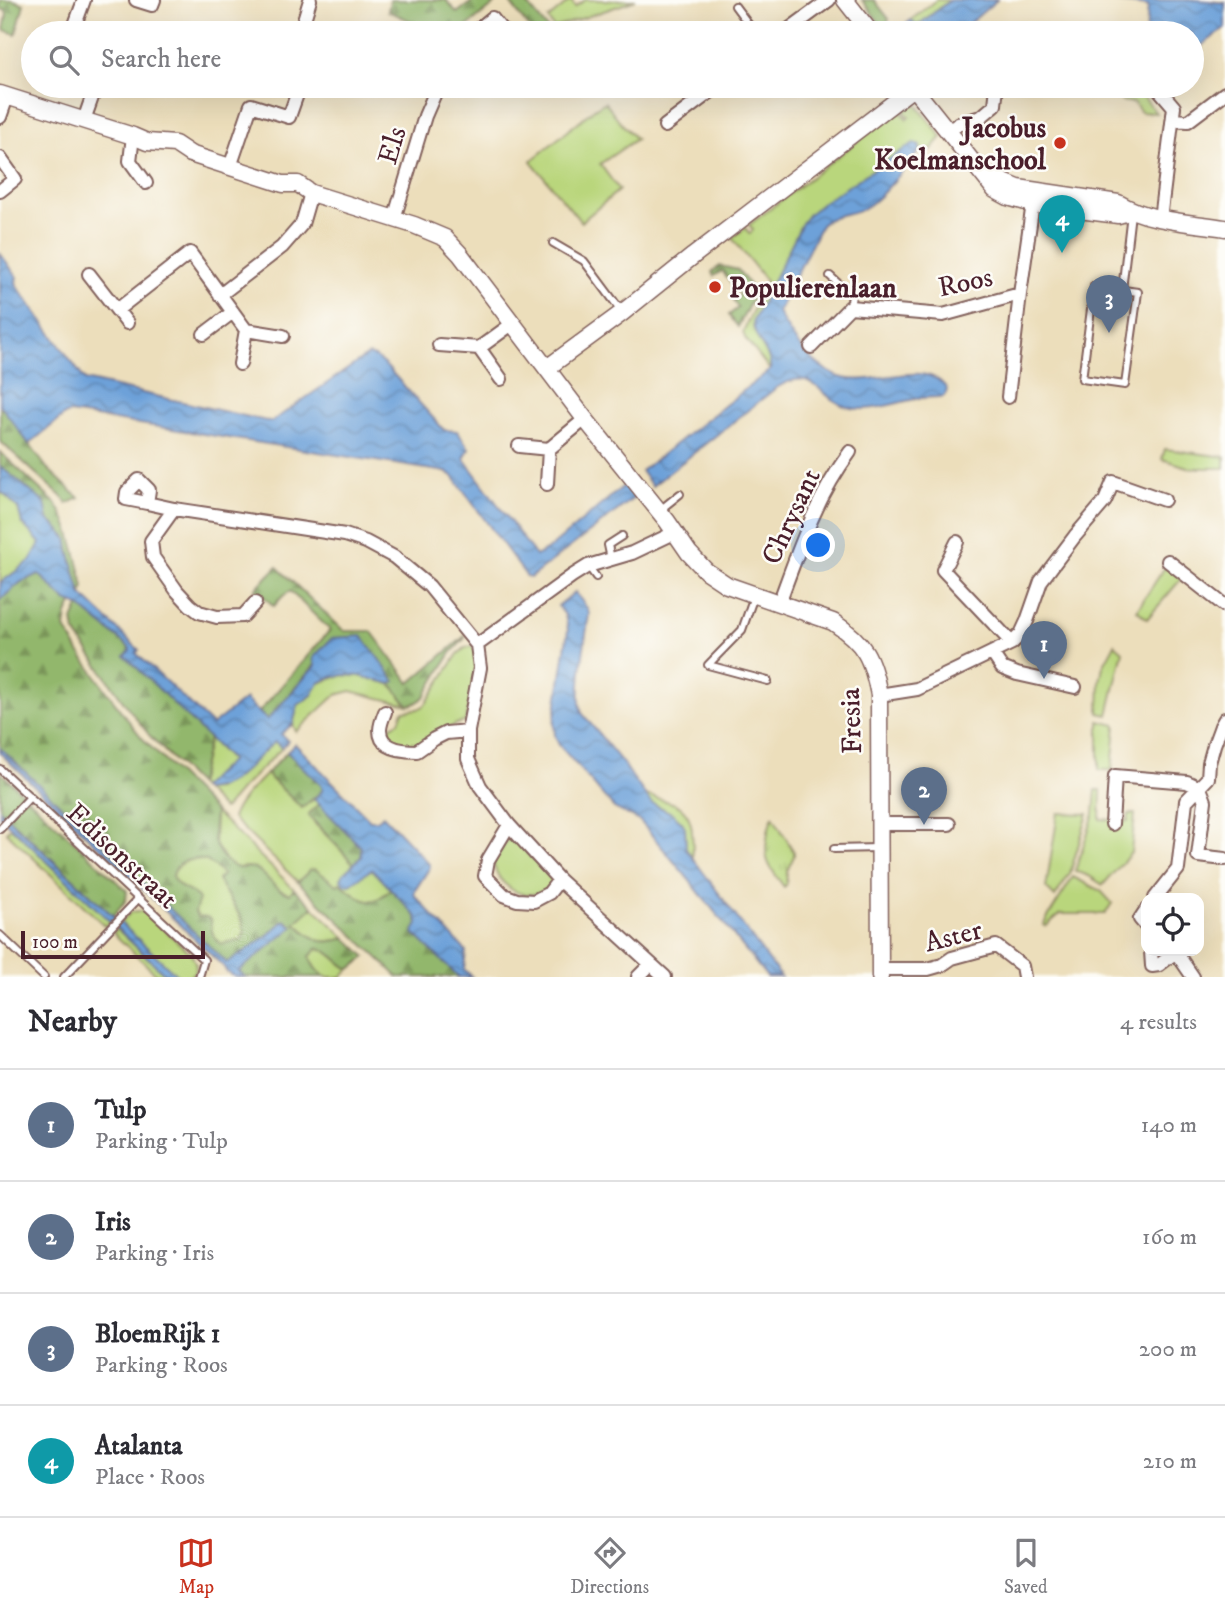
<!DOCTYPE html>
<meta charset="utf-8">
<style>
body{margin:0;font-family:"IM FELL DW Pica",serif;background:#f2f2f3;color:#2b2b33}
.controls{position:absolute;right:21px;bottom:21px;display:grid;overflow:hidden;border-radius:14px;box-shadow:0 7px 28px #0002}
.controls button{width:63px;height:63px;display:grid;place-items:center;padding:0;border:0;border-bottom:2px solid #e1e1e2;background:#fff;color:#2b2b33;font:35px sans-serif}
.scale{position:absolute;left:21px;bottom:18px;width:184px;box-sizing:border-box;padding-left:7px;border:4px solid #4a1f2b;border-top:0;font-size:19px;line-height:24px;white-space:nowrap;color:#4a1f2b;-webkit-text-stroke:5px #fdfcf7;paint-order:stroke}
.you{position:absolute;left:819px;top:546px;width:24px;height:24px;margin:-18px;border:5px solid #fff;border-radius:50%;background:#1a73e8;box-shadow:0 0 0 10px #1a73e833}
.badge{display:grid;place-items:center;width:46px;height:46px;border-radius:50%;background:#c8321e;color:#fff;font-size:23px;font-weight:700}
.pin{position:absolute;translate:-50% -58px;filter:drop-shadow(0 2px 4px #0008)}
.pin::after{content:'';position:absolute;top:37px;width:24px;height:21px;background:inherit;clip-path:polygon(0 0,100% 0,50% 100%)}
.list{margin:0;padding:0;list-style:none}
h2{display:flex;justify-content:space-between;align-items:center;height:91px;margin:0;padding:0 28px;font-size:30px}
h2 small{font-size:23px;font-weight:400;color:#7c7c81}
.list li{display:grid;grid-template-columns:46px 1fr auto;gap:21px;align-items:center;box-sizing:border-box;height:112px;padding:0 28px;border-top:2px solid #e1e1e2}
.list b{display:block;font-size:26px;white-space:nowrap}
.list p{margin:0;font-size:23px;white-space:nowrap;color:#7c7c81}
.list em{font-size:23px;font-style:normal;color:#7c7c81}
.icon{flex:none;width:38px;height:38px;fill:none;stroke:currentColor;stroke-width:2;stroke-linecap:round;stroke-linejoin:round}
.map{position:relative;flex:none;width:1225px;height:977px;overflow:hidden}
.search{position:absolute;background:#fff;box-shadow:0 7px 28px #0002;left:21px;right:21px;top:21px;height:77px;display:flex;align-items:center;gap:18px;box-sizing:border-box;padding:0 24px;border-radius:38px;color:#7c7c81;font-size:26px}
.sheet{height:539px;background:#fff}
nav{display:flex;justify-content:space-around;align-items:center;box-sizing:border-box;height:98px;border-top:2px solid #e1e1e2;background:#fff;font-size:19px;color:#7c7c81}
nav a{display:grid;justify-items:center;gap:4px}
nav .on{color:#c8321e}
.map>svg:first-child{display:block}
.grass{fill:#b9d67c;stroke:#827a54;stroke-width:2}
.forest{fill:url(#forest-firs);stroke:#6e6b4c;stroke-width:2;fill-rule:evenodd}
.park{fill:url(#park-tufts);stroke:#827a54;stroke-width:2}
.water{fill:url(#water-waves);stroke:#5c6082;stroke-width:2}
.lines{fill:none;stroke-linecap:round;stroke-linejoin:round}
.service-casing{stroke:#83625d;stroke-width:10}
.minor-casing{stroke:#83625d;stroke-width:16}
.tertiary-casing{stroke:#83625d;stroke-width:19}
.service{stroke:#fff;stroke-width:6}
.minor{stroke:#fff;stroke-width:12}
.tertiary{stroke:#fff;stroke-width:16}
.poi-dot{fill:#c8321e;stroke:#fdfcf7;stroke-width:2.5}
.labels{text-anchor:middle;stroke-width:5;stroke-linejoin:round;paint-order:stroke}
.poi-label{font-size:28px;font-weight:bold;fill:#4a1f2b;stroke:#fdfcf7;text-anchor:end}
.street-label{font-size:28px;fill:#4a1f2b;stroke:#fdfcf7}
</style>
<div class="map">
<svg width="1225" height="977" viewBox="0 0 1225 977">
<defs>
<pattern id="forest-firs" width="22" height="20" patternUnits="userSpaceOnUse" patternTransform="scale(1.75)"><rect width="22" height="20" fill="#92b76c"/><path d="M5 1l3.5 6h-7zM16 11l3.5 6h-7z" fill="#799459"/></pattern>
<pattern id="park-tufts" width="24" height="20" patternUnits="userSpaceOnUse" patternTransform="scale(1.75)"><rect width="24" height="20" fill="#b9d67c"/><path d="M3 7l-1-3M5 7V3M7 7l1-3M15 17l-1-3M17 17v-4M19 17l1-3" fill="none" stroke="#a1b76b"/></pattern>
<pattern id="water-waves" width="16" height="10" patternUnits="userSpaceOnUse" patternTransform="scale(1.75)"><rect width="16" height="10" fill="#6da1d9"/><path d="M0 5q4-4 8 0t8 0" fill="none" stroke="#5c83b0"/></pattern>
</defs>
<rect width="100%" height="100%" fill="#fdfcf7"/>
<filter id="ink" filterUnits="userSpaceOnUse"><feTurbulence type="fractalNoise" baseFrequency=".0143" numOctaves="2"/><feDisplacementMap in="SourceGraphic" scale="14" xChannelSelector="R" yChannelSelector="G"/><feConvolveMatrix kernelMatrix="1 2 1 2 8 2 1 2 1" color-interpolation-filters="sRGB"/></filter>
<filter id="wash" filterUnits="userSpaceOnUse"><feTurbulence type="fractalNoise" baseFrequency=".00686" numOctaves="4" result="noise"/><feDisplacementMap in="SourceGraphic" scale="28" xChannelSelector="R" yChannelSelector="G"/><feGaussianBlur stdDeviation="1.57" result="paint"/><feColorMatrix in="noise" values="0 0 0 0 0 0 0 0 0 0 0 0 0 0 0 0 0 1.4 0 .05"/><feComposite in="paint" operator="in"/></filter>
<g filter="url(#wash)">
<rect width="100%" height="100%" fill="#ecdebb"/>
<path class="grass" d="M571 0 575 7 585 0H636L554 28 548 19Z
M936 0H950L916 27 911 20Z
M1104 86H1135L1156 113 1141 112 1134 103 1121 101V92L1103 90Z
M605 102 622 124 636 139 600 164 619 190 581 222 531 161 594 109Z
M915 103 942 137 932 149 919 152 920 148 822 203 753 326C756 342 773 355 770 370L745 338 743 332 766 281 732 238 745 228 750 234 753 230 749 225 899 109 907 119 909 117 904 111Z
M1165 449 1225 457V468H1191L1162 459Z
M0 492 3 493 18 508 22 523 41 543 30 561 0 583Z
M1165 567 1182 578 1147 619 1137 610Z
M1115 644 1123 651 1108 715 1099 713 1100 681 1103 666Z
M472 646 479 657 465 722 456 724 423 744 404 748 391 740 389 727 399 722 403 711 418 709 425 705 458 654 465 648Z
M343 675 360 676 391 684 408 705 351 691 336 695 296 732 293 724 298 705 312 695 319 683Z
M1099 721 1116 725 1112 770H1099Z
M209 738 231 761 201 788 198 785Z
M275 742 282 748 242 788 225 808 223 809 204 790 217 789Z
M266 774 302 808 314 799 319 804 309 814 314 823 353 862 354 864 343 874 341 880 345 884H349L372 869 391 889C368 911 362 899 341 884L338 886 310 870 298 882 232 818C239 799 253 788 266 774Z
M1096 790H1101L1100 819 1128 821 1129 814H1135L1131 853 1103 885 1089 876 1075 871 1094 814Z
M643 794C653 798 665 800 675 804 696 813 692 839 693 858L686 849 685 827 681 821 662 808 651 804Z
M215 812 294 889 290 894 278 890 255 868 248 867 237 868 227 862 214 843Z
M1058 813 1088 814 1070 873 1055 897 1046 888Z
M11 827 110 921 106 927 6 832Z
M510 835 555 882C551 886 547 890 541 892 519 901 498 884 493 863Z
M196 859 207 861 224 874 218 879C224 896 254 924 241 940L221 944 215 939 211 931 194 912 198 899C194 894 192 894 186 891 179 888 176 883 172 877 177 864 182 861 196 859Z
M1073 877 1101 891 1112 903 1105 914H1060L1046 926 1043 925Z
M313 907 346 938C317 946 315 940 294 922Z
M139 911 145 912 192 955 196 965 195 971 190 977H179L120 923 131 912Z
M117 929 168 977H159L113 933Z
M318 948C332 951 339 964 350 969L342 977H325L315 968 311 961 310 956Z"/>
<path class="forest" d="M0 0H13L24 4 16 34 4 30 7 14 5 10 0 9Z
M390 0H446L457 13 474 0H500L459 33H427L416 23 388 11Z
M508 0H524L551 33H533Z
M862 0H874L889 19 885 30Z
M720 266 738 270 755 293 738 327 729 315 738 308 733 300 740 295 722 271 714 276 712 272Z
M0 405 47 468 79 498 67 504 64 499 0 441Z
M0 452 56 504C71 525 75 553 82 578L84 587 81 594 69 551 67 538 48 519 44 503 0 466Z
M277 567 344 631H371L410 683 465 636 464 639 451 653 425 696C420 701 415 705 408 705L391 684 394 681 315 665 267 720 259 712 330 630 290 591 282 597 274 606 255 589Z
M39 574 66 601 73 602 67 614 65 628 79 652 121 711 143 739 215 812C215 821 212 831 214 840 216 850 227 866 238 868 244 869 249 866 255 868 268 875 274 891 290 894L294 889 313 907 295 923C315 940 317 946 346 938L366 957 350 969C339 964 332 951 318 948L310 956 311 961 315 968 325 977H245L238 971 293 926 285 920 262 940 227 964 0 748V600L21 582ZM196 859 207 861 223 874 218 879C224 896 254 924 241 940L221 944C212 937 211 931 211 920L207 917H198L195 912 199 899C190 888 182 893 172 877 177 863 181 861 196 859Z
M79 606 129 647 130 651 126 656 209 738 198 785 150 736 126 705 75 632 73 620Z
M287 752 322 785V791L302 808 266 774Z
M0 772 127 891 126 900 113 916 0 810Z
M319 804 361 847V857L354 864 309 816V814Z
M315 869 337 885 340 883C362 899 368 911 391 889L417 917 418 924 459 977H398L298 882 310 870Z"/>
<path class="park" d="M773 816 794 852V856L787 871 786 885 784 887C771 868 763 862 767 839 768 831 769 824 773 816Z"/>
<path class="water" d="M950 0H997L958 33H899L897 31 911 20 917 26Z
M1096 0H1199L1225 3V28L1192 53V33H1146L1148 6Z
M914 143 920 146 919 152C906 166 881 199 866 207 851 216 834 212 821 225L778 312C791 338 808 362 835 375 869 392 924 354 947 389L946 393 943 397C933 397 921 397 911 400 892 404 866 413 847 407 816 397 815 364 776 388L652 486 641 471 770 370C773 353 753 341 753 321L802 223 809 214 822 203Z
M0 253 17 277 16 281 17 286 85 380 271 422 362 359 369 355 375 357 386 366 444 430 457 431 469 448 464 459 536 556 551 547 626 484 635 497 530 578 527 577 452 475 446 472 70 413 66 414 29 444 0 405Z
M0 466 45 503 48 519 67 538 69 551 81 594 139 650 136 653 212 725 245 699 267 720 315 666 313 658 332 638 362 636 395 681 391 684 360 676 343 675 327 679 319 683 312 695 298 705 293 724 281 734 288 741 282 748 275 742C250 761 239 788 204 790L201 788 231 760 125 656 130 651 129 647 79 606 66 601 39 574 21 582 0 600V583L30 561 40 543 22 523 18 508 3 493 0 492Z
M575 592 587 608 589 614C586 637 575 694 582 713L621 761 651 803 672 813 681 821 685 827 686 849 781 977H767L686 876 640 821 614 808 559 745 555 736 554 723 568 630 565 615 558 606Z
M295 744 370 820H376L383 815 429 864 430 867 414 892 415 896 466 951 464 969 472 977H459L413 933 418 924 417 917 372 869 349 885 345 884 341 880 343 874 361 857V847L314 799 322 791V786L287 752Z
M0 748 227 963 262 940 285 920 293 927 239 971 245 977C236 977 228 977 224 967L0 753Z
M0 810 17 827 179 977H168L11 827 0 816Z"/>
</g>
<g filter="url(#ink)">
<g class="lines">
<defs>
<path id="service" d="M735 6 755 33
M553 243 584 261 622 312
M830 276 852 296 850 306
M1094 286 1138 292 1125 385 1082 379Z
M1122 290 1131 213
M660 510 680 494
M611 559 608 545 622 536
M588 566 596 577
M754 596 742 630 708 665 768 681
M0 769 204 960 199 977
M0 829 30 797
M834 849 878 848
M0 935 44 977
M64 977 138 899"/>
<path id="minor" d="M136 0 152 5 154 0
M72 33 84 0
M302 33H300L310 0
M474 33 492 18 504 33
M784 33 829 0
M1156 86 1174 107 1160 219
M0 117 7 97
M84 120 96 86
M1173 120 1188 121 1225 93
M665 126 718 86
M949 131 958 124 981 117 995 105 997 86
M133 136 130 161 146 183
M0 158 15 179 0 191
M230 167 251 105 289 117 300 86
M394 219 425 116 438 86
M89 274 127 323
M220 295 282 247 302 224 311 193
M117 310 190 253 246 330 283 336
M204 334 233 312
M439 345 479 348 512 324
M811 347 850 307 943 315 1020 294
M479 348 501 379
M240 364 246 330
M1008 397 1020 294 1034 196
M519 446 549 449
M547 484 549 449 585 419
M147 503 126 499 127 492 139 480 149 490 147 503 174 509
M957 542 943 570 1012 643
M1168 561 1225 606
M255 603 243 616 217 617 199 612 190 605 177 591 153 557 151 541 174 509 345 535 366 542 394 557 429 586 477 645 480 668 468 731V759L480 786 509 825 559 880 665 977
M779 603C799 549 816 498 850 452
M477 645 572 576 588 566 632 553 674 533
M992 653 1002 668 1017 674 1075 687
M879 695 917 689 1012 643 1021 634 1027 621 1041 581 1075 536 1105 501 1113 482 1164 500
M385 712C383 717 380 725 380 730 380 749 403 751 417 751L434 739 446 733 468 731
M880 824H949
M1112 824 1115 776 1187 782 1200 788 1205 801 1198 856 1225 859
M509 825 488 860 485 876 504 895 517 900 534 901 549 893 559 880
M1155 898 1178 869 1186 801 1208 778 1209 763 1214 745 1221 726 1225 719
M1146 910 1140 919 1146 926
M1151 951 1152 966 1159 965 1176 952
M1175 951 1193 977
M879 969H928L942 965 952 958 996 946 1022 966 1024 977
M638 977 651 964"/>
<path id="tertiary" d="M845 0 871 33
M912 86 995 190 1008 197 1033 204 1118 215 1132 211
M0 94 133 136 147 142 175 144 190 154 283 184H298L311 193 414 225 445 238 460 254 585 419 667 521 689 553 706 571 727 585 833 622C865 643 872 658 879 695L880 977
M989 176 1018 188 1118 203C1150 222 1189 222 1225 228
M547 368 622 313 693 256 913 88"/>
</defs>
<use href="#service" class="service-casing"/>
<use href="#minor" class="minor-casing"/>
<use href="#tertiary" class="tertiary-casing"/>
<use href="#service" class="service"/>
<use href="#minor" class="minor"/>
<use href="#tertiary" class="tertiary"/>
</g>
</g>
<g class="poi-dot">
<circle cx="1060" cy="143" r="7"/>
<circle cx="715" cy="287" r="7"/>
</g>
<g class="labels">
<g class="poi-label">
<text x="1046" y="137">Jacobus<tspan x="1046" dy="32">Koelmanschool</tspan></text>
<text x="729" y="297" text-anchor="start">Populierenlaan</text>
</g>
<g class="street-label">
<text transform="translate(391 145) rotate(-73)" y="10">Els</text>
<text transform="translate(965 281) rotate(-12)" y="10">Roos</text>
<text transform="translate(790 516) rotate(-65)" y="10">Chrysant</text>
<text transform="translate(850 721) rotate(-92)" y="10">Fresia</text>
<text transform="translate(123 855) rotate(43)" y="10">Edisonstraat</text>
<text transform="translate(953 935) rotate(-14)" y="10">Aster</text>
</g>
</g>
</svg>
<div class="controls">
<button><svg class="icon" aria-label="locate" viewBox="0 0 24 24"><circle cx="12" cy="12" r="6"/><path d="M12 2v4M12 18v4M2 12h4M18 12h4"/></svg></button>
</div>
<div class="scale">100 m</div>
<div class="you"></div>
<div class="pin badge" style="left:1044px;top:679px;background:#5c6f8a">1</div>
<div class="pin badge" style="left:924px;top:825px;background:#5c6f8a">2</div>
<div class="pin badge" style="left:1109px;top:333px;background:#5c6f8a">3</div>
<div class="pin badge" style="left:1062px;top:253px;background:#0f9aa8">4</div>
<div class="search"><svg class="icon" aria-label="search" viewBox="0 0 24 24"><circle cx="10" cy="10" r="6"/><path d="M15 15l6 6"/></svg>Search here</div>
</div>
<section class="sheet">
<h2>Nearby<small>4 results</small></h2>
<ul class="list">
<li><span class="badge" style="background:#5c6f8a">1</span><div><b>Tulp</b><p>Parking · Tulp</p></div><em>140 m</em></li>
<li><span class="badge" style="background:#5c6f8a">2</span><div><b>Iris</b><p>Parking · Iris</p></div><em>160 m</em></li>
<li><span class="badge" style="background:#5c6f8a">3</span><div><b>BloemRijk 1</b><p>Parking · Roos</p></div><em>200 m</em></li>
<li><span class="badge" style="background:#0f9aa8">4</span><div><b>Atalanta</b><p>Place · Roos</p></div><em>210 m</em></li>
</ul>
</section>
<nav>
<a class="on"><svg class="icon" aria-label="map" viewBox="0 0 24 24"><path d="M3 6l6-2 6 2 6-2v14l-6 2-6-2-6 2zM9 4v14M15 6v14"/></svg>Map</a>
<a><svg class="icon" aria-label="directions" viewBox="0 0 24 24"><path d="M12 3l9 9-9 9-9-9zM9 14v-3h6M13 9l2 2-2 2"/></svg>Directions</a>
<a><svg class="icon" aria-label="saved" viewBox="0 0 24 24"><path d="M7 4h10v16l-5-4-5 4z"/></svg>Saved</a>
</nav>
